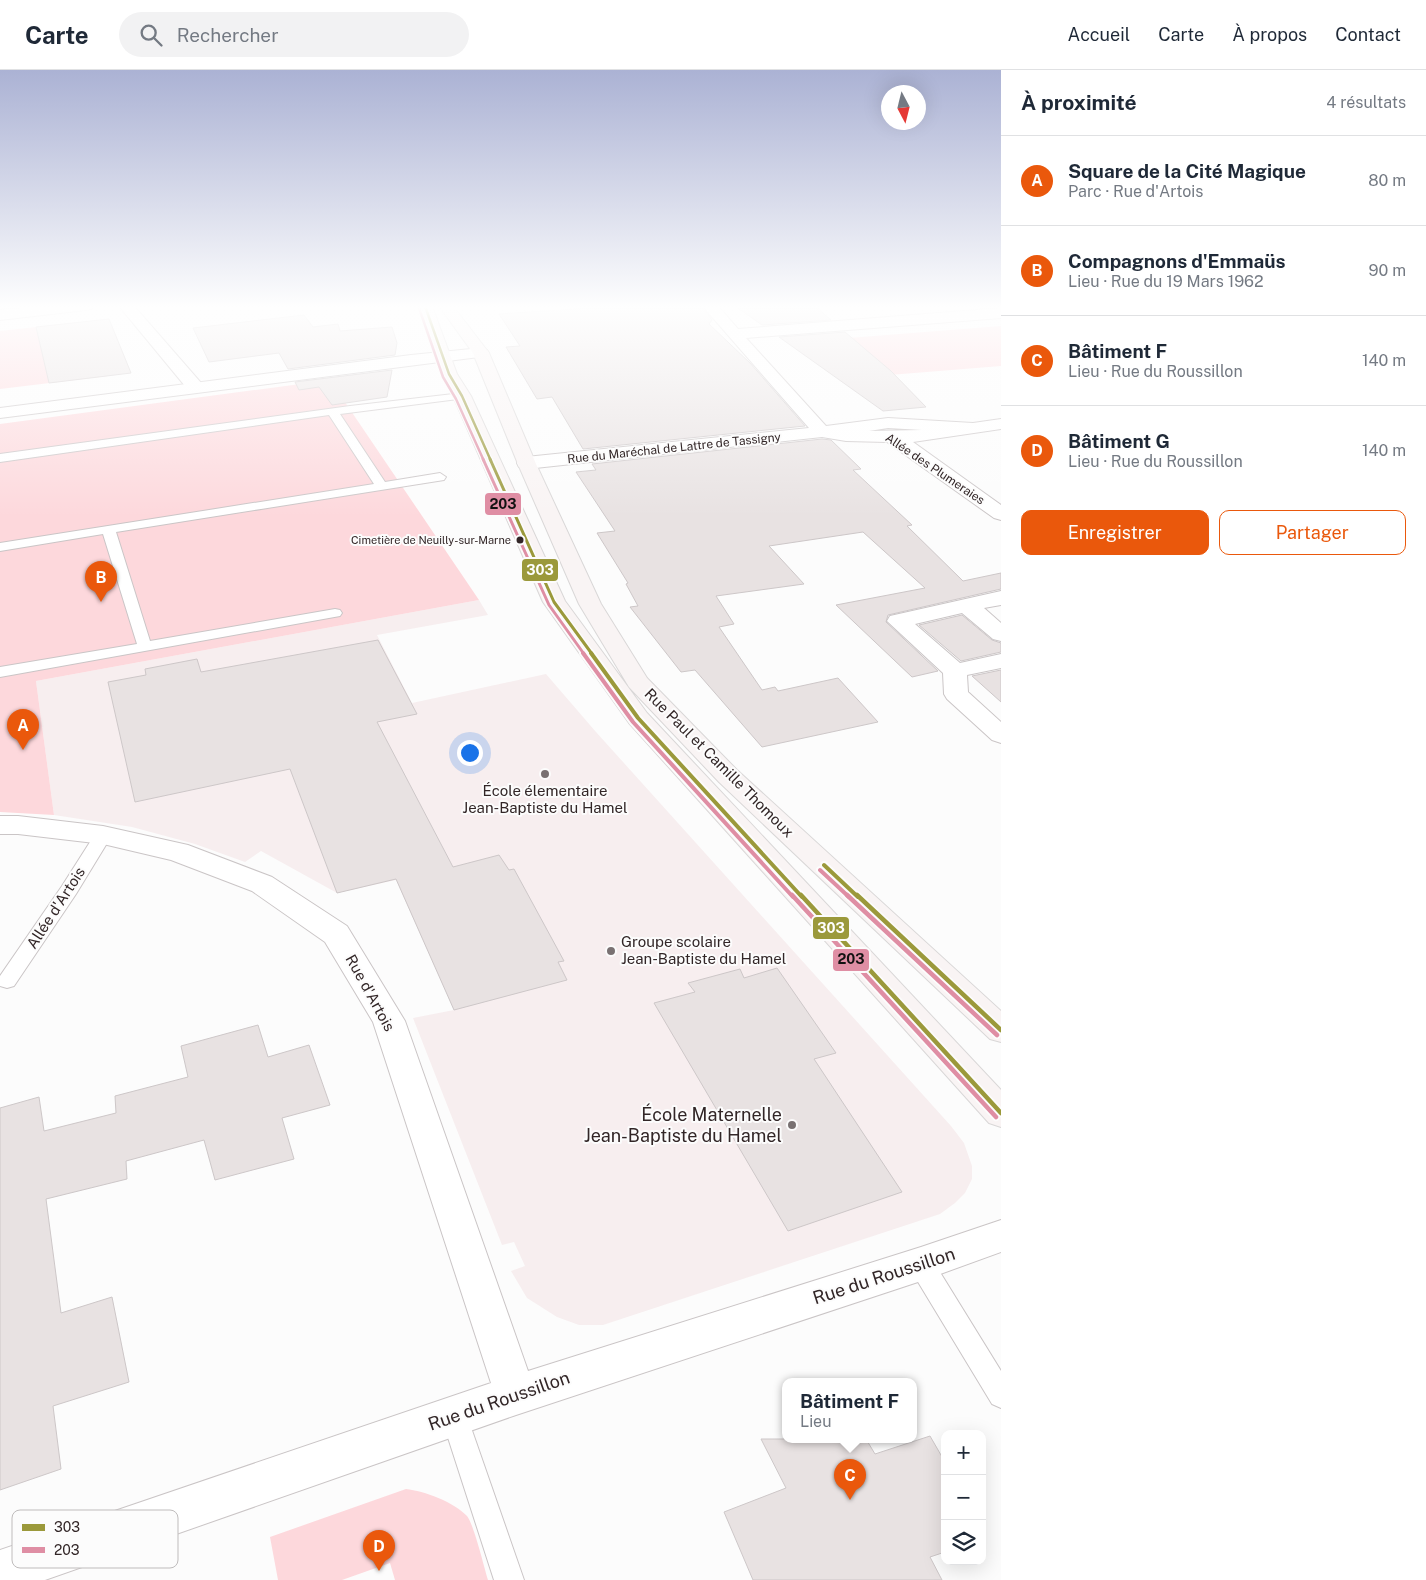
<!DOCTYPE html>
<html lang="fr">
<meta charset="utf-8">
<style>
body{margin:0;font-family:"Public Sans",sans-serif;background:#f2f2f3;color:#1f2937}
.controls{position:absolute;right:15px;bottom:15px;display:grid;overflow:hidden;border-radius:10px;box-shadow:0 5px 20px #0002}
.controls button{width:45px;height:45px;display:grid;place-items:center;padding:0;border:0;border-bottom:1px solid #e0e1e3;background:#fff;color:#1f2937;font:25px sans-serif}
.compass{position:absolute;left:881px;top:15px;width:45px;height:45px;border-radius:50%;background:#fff;box-shadow:0 5px 20px #0002;rotate:173deg}
.you{position:absolute;left:469px;top:682px;width:18px;height:18px;margin:-12px;border:4px solid #fff;border-radius:50%;background:#1a73e8;box-shadow:0 0 0 8px #1a73e833}
.badge{display:grid;place-items:center;width:32px;height:32px;border-radius:50%;background:#ea580c;color:#fff;font-size:16px;font-weight:700}
.pin{position:absolute;translate:-50% -41px;filter:drop-shadow(0 1px 2px #0008)}
.pin::after{content:'';position:absolute;top:26px;width:18px;height:15px;background:inherit;clip-path:polygon(0 0,100% 0,50% 100%)}
.popup{position:absolute;left:782px;top:1308px;width:135px;height:65px;box-sizing:border-box;display:grid;place-content:center;border-radius:10px;background:#fff;filter:drop-shadow(0 1px 4px #0005);font-size:16px;white-space:nowrap;color:#747a83}
.popup b{font-size:19px;color:#1f2937}
.popup::after{content:'';position:absolute;left:50%;top:100%;margin-left:-10px;border:10px solid transparent;border-top-color:#fff}
.list{margin:0;padding:0;list-style:none}
h2{display:flex;justify-content:space-between;align-items:center;height:65px;margin:0;padding:0 20px;font-size:21px}
h2 small{font-size:16px;font-weight:400;color:#747a83}
.list li{display:grid;grid-template-columns:32px 1fr auto;gap:15px;align-items:center;box-sizing:border-box;height:90px;padding:0 20px;border-top:1px solid #e0e1e3}
.list b{display:block;font-size:19px;white-space:nowrap}
.list p{margin:0;font-size:16px;white-space:nowrap;color:#747a83}
.list em{font-size:16px;font-style:normal;color:#747a83}
.actions{display:flex;gap:10px;padding:15px 20px}
.actions a{flex:1;padding:11px 0;border:1px solid #ea580c;border-radius:10px;text-align:center;font-size:18px;color:#ea580c}
.actions .main{background:#ea580c;color:#fff}
.icon{flex:none;width:28px;height:28px;fill:none;stroke:currentColor;stroke-width:2;stroke-linecap:round;stroke-linejoin:round}
.map{position:relative;flex:none;width:1001px;height:1510px;overflow:hidden}
header{display:flex;align-items:center;gap:30px;box-sizing:border-box;height:70px;padding:0 25px;background:#fff;border-bottom:1px solid #e0e1e3}
header strong{font-size:24px}
nav{display:flex;gap:28px;margin-inline-start:auto;font-size:18px}
.search{width:350px;height:45px;background:#f2f2f3;display:flex;align-items:center;gap:12px;box-sizing:border-box;padding:0 18px;border-radius:28px;color:#747a83;font-size:19px}
main{display:flex}
aside{flex:1;background:#fff}
.map>svg:first-child{display:block}
.built{fill:#f7eeef}
.green{fill:#fdd8dc}
.building{fill:#e8e2e2;stroke:#cdc7c8}
.lines{fill:none;stroke-linecap:round;stroke-linejoin:round}
.service-casing{stroke:#cac5c6;stroke-width:2}
.minor-casing{stroke:#cac5c6;stroke-width:2}
.tertiary-casing{stroke:#cac5c6;stroke-width:2}
.primary-casing{stroke:#d9d7d7;stroke-width:2}
.service{fill:#fff;fill-rule:evenodd}
.minor{fill:#fff;fill-rule:evenodd}
.tertiary{fill:#fff;fill-rule:evenodd}
.primary{fill:#f9f4f4;fill-rule:evenodd}
.bus-1-far3-casing{stroke:#fcfcfc;stroke-width:5}
.bus-1-far2-casing{stroke:#fcfcfc;stroke-width:6}
.bus-1-far1-casing{stroke:#fcfcfc;stroke-width:8}
.bus-1-casing{stroke:#fcfcfc;stroke-width:8}
.bus-2-far3-casing{stroke:#fcfcfc;stroke-width:5}
.bus-2-far2-casing{stroke:#fcfcfc;stroke-width:6}
.bus-2-far1-casing{stroke:#fcfcfc;stroke-width:8}
.bus-2-casing{stroke:#fcfcfc;stroke-width:8}
.bus-1-far3{stroke:#9b993b;stroke-width:2.5}
.bus-1-far2{stroke:#9b993b;stroke-width:3}
.bus-1-far1{stroke:#9b993b;stroke-width:4}
.bus-1{stroke:#9b993b;stroke-width:4.5}
.bus-2-far3{stroke:#df8ea4;stroke-width:2.5}
.bus-2-far2{stroke:#df8ea4;stroke-width:3}
.bus-2-far1{stroke:#df8ea4;stroke-width:4}
.bus-2{stroke:#df8ea4;stroke-width:4.5}
.bus-dot{fill:#322627;stroke:#fcfcfc;stroke-width:2}
.poi-dot{fill:#797172;stroke:#fcfcfc;stroke-width:2}
.labels{text-anchor:middle;stroke-width:4;stroke-linejoin:round;paint-order:stroke}
.far-bus-label{font-size:11px;fill:#322627;stroke:#fcfcfc;text-anchor:end}
.far-street-label{font-size:12px;fill:#322627;stroke:#fcfcfc}
.street-label{font-size:15px;fill:#322627;stroke:#fcfcfc}
.poi-label{font-size:15px;fill:#322627;stroke:#fcfcfc}
.near-poi-label{font-size:18px;fill:#322627;stroke:#fcfcfc;text-anchor:end}
.near-street-label{font-size:18px;fill:#322627;stroke:#fcfcfc}
.key{fill:#fcfcfc;stroke:#bfbcbc;stroke-width:1}
.key-label{font-size:14px;fill:#322627}
.line-badge{stroke:#fcfcfc;stroke-width:2}
.badge-label{font-size:14px;text-anchor:middle;font-weight:bold;fill:#fff}
.pale-badge-label{font-size:14px;text-anchor:middle;font-weight:bold;fill:#111}
</style>
<header>
<strong>Carte</strong>
<div class="search"><svg class="icon" aria-label="search" viewBox="0 0 24 24"><circle cx="10" cy="10" r="6"/><path d="M15 15l6 6"/></svg>Rechercher</div>
<nav><a>Accueil</a><a>Carte</a><a>À propos</a><a>Contact</a></nav>
</header>
<main>
<div class="map">
<svg width="1001" height="1510" viewBox="0 0 1001 1510">
<rect width="100%" height="100%" fill="#fcfcfc"/>
<path class="built" d="M479 530 488 545 377 565 412 633 546 604 596 662 951 1056 964 1073 972 1096V1109L965 1123 955 1133 940 1144 603 1255H579L557 1247 527 1228 511 1201 525 1196 514 1172 502 1175 413 948 454 940 396 810 337 823 261 781 245 792 195 774 132 757 54 745 36 611Z"/>
<path class="green" d="M90 251 108 306 0 319V261Z
M1001 256V296L877 306 836 269Z
M330 310 479 530 36 611 54 745 0 742V354Z
M406 1419C424 1421 454 1432 467 1446 474 1455 484 1497 488 1510H395L390 1493 342 1510H278L270 1467Z"/>
<path class="building" d="M621 236H703L705 241 712 250 709 254 750 293 805 356 583 379 552 327 537 329 506 277 520 276 499 244Z
M735 236H815L831 250 762 255Z
M304 245 313 257 338 254 340 261 392 257 397 273 395 285 288 299 279 283 209 292 193 258Z
M109 249 131 303 49 313 36 257Z
M845 262 891 301 926 337 883 341 779 267Z
M392 300 387 327 332 335 319 317 299 320 295 312Z
M822 369 831 370 861 399 853 400 912 455 907 456 963 511 1001 503V519L888 545 886 552 938 601 912 607 836 535 925 518 863 462 769 476 804 514 716 526 734 554 719 557 762 620 775 617 778 621 838 608 878 652 762 677 695 600 681 602 630 537 638 536 626 514 628 513 597 463 615 461 576 402 596 400 592 394Z
M962 545 992 570 1001 573V582L961 591 919 555Z
M378 570 417 644 377 652 453 797 499 785 509 800 514 799 564 891 558 892 567 910 454 940 396 809 337 823 290 699 135 732 108 612 146 605 145 599 197 589 201 602Z
M1001 600V632L972 606Z
M777 898 836 983 814 989 902 1122 788 1161 654 933 695 922 688 913 740 899 744 908Z
M258 955 268 987 309 975 330 1035 282 1048 294 1089 215 1110 204 1070 126 1091 127 1109 46 1129 61 1243 112 1227 129 1312 53 1336 61 1399 0 1420V1038L39 1027 44 1061 116 1043 115 1026 188 1007 181 976Z
M930 1366 945 1392V1482L930 1487 942 1510H753L724 1442 786 1418 761 1369H866L875 1384Z"/>
<g class="lines">
<defs>
<path id="service" d="M462 323 466 324 467 326 466 328 340 344 385 412 440 403 446 407 444 410 116 462 150 571 335 539 340 540 342 543 340 546 0 607V597L137 574 103 464 0 481V473L374 414 329 345 0 392V384L350 336Z
M103 759 109 761 112 765 76 824 14 916 7 918 0 916V906L62 816 97 761Z
M921 1183 930 1186 1001 1301V1338L992 1334 912 1202 909 1194 912 1186Z
M454 1333 463 1337 467 1346 524 1510H494L441 1346 445 1337Z"/>
<path id="minor" d="M47 236H93L91 239 86 240 0 250V240Z
M119 236H134L202 314 204 318 202 322H190Z
M705 236H718L738 259 1001 238V248L746 268 826 356 888 348 973 353 1001 349V359L913 372 1001 435V450L994 448 887 372 846 371 822 367 526 399 519 397 517 393 519 389 526 387 809 358 706 240ZM888 358 922 360 869 361Z
M1001 521V535L984 538 1001 553V571L993 569 962 543 915 554 960 593 1001 584V598L967 605 968 622 1001 652V673L992 670 947 629 944 624 943 603 887 551 890 546Z
M0 746H18L103 756 188 775 272 807 347 856 405 951 528 1301 921 1177 1001 1150V1182L921 1211 516 1345 45 1510H0V1480L491 1313 373 952 325 872 252 821 171 790 103 774 18 764H0Z"/>
<path id="tertiary" d="M481 278 487 280 489 283 487 286 0 348V338L411 285Z"/>
<path id="primary" d="M418 236H432L457 304 471 326 565 531 647 643 1001 1020V1057L989 1053 629 653 543 532 453 326 441 304Z
M439 236H453L489 283 536 394 601 534 647 608 737 700 1001 941V972L990 969 719 712 629 617 579 534 518 394 473 283Z"/>
</defs>
<use href="#service" class="service-casing"/>
<use href="#minor" class="minor-casing"/>
<use href="#tertiary" class="tertiary-casing"/>
<use href="#primary" class="primary-casing"/>
<use href="#service" class="service"/>
<use href="#minor" class="minor"/>
<use href="#tertiary" class="tertiary"/>
<use href="#primary" class="primary"/>
<defs>
<path id="bus-1-far3" d="M425 236 449 304 462 326 491 391"/>
<path id="bus-1-far2" d="M490 389 554 532 592 584"/>
<path id="bus-1-far1" d="M591 583 638 648 802 827
M824 795 858 827"/>
<path id="bus-1" d="M801 825 1001 1043
M857 825 1001 960"/>
<path id="bus-2-far3" d="M419 238 443 307 456 329 484 391"/>
<path id="bus-2-far2" d="M483 389 549 535 584 584"/>
<path id="bus-2-far1" d="M583 583 633 652 793 827
M820 800 849 827"/>
<path id="bus-2" d="M792 825 996 1047
M847 825 997 965"/>
</defs>
<use href="#bus-1-far3" class="bus-1-far3-casing"/>
<use href="#bus-1-far2" class="bus-1-far2-casing"/>
<use href="#bus-1-far1" class="bus-1-far1-casing"/>
<use href="#bus-1" class="bus-1-casing"/>
<use href="#bus-2-far3" class="bus-2-far3-casing"/>
<use href="#bus-2-far2" class="bus-2-far2-casing"/>
<use href="#bus-2-far1" class="bus-2-far1-casing"/>
<use href="#bus-2" class="bus-2-casing"/>
<use href="#bus-1-far3" class="bus-1-far3"/>
<use href="#bus-1-far2" class="bus-1-far2"/>
<use href="#bus-1-far1" class="bus-1-far1"/>
<use href="#bus-1" class="bus-1"/>
<use href="#bus-2-far3" class="bus-2-far3"/>
<use href="#bus-2-far2" class="bus-2-far2"/>
<use href="#bus-2-far1" class="bus-2-far1"/>
<use href="#bus-2" class="bus-2"/>
</g>
<linearGradient id="sky" x2="0" y2="1"><stop stop-color="#abb2d4"/><stop offset="0.53" stop-color="#fefefe"/><stop offset="1" stop-color="#fefefe" stop-opacity="0"/></linearGradient>
<rect width="1001" height="447" fill="url(#sky)"/>
<circle class="bus-dot" cx="520" cy="470" r="4.5"/>
<g class="poi-dot">
<circle cx="545" cy="704" r="5"/>
<circle cx="611" cy="881" r="5"/>
<circle cx="792" cy="1055" r="5"/>
</g>
<g class="labels">
<g class="far-bus-label">
<text x="511" y="474">Cimetière de Neuilly-sur-Marne</text>
</g>
<g class="far-street-label">
<text transform="translate(674 378) rotate(-6)" y="4">Rue du Maréchal de Lattre de Tassigny</text>
<text transform="translate(935 399) rotate(34)" y="4">Allée des Plumeraies</text>
</g>
<g class="street-label">
<text transform="translate(719 693) rotate(45)" y="5">Rue Paul et Camille Thomoux</text>
<text transform="translate(56 838) rotate(-57)" y="5">Allée d'Artois</text>
<text transform="translate(370 923) rotate(61)" y="5">Rue d'Artois</text>
</g>
<g class="poi-label">
<text x="545" y="726">École élementaire<tspan x="545" dy="17">Jean-Baptiste du Hamel</tspan></text>
<text x="621" y="877" text-anchor="start">Groupe scolaire<tspan x="621" dy="17">Jean-Baptiste du Hamel</tspan></text>
</g>
<g class="near-poi-label">
<text x="782" y="1051">École Maternelle<tspan x="782" dy="21">Jean-Baptiste du Hamel</tspan></text>
</g>
<g class="near-street-label">
<text transform="translate(884 1206) rotate(-18)" y="6">Rue du Roussillon</text>
<text transform="translate(499 1331) rotate(-19)" y="6">Rue du Roussillon</text>
</g>
</g>
<rect x="12" y="1440" width="166" height="58" rx="8" class="key"/>
<rect x="22" y="1454" width="23" height="7" fill="#9b993b"/>
<rect x="22" y="1477" width="23" height="6" fill="#df8ea4"/>
<g class="key-label">
<text x="54" y="1462">303</text>
<text x="54" y="1485">203</text>
</g>
<g class="line-badge">
<rect x="484" y="422" width="38" height="24" rx="5" fill="#df8ea4"/>
<rect x="521" y="488" width="38" height="24" rx="5" fill="#9b993b"/>
<rect x="812" y="846" width="38" height="24" rx="5" fill="#9b993b"/>
<rect x="832" y="878" width="38" height="24" rx="5" fill="#df8ea4"/>
</g>
<g class="badge-label">
<text x="540" y="505">303</text>
<text x="831" y="863">303</text>
</g>
<g class="pale-badge-label">
<text x="503" y="439">203</text>
<text x="851" y="894">203</text>
</g>
</svg>
<div class="controls">
<button>+</button>
<button>−</button>
<button><svg class="icon" aria-label="layers" viewBox="0 0 24 24"><path d="M12 4l9 5-9 5-9-5zM3 14l9 5 9-5"/></svg></button>
</div>
<svg class="compass" viewBox="-18 -18 36 36"><path d="M0-13l5 13h-10z" fill="#e53935"/><path d="M0 13l5-13h-10z" fill="#747a83"/></svg>
<div class="you"></div>
<div class="pin badge" style="left:23px;top:680px">A</div>
<div class="pin badge" style="left:101px;top:532px">B</div>
<div class="pin badge" style="left:850px;top:1430px">C</div>
<div class="popup"><b>Bâtiment F</b>Lieu</div>
<div class="pin badge" style="left:379px;top:1501px">D</div>
</div>
<aside>
<h2>À proximité<small>4 résultats</small></h2>
<ul class="list">
<li><span class="badge">A</span><div><b>Square de la Cité Magique</b><p>Parc · Rue d'Artois</p></div><em>80 m</em></li>
<li><span class="badge">B</span><div><b>Compagnons d'Emmaüs</b><p>Lieu · Rue du 19 Mars 1962</p></div><em>90 m</em></li>
<li><span class="badge">C</span><div><b>Bâtiment F</b><p>Lieu · Rue du Roussillon</p></div><em>140 m</em></li>
<li><span class="badge">D</span><div><b>Bâtiment G</b><p>Lieu · Rue du Roussillon</p></div><em>140 m</em></li>
</ul>
<div class="actions"><a class="main">Enregistrer</a><a>Partager</a></div>
</aside>
</main>
